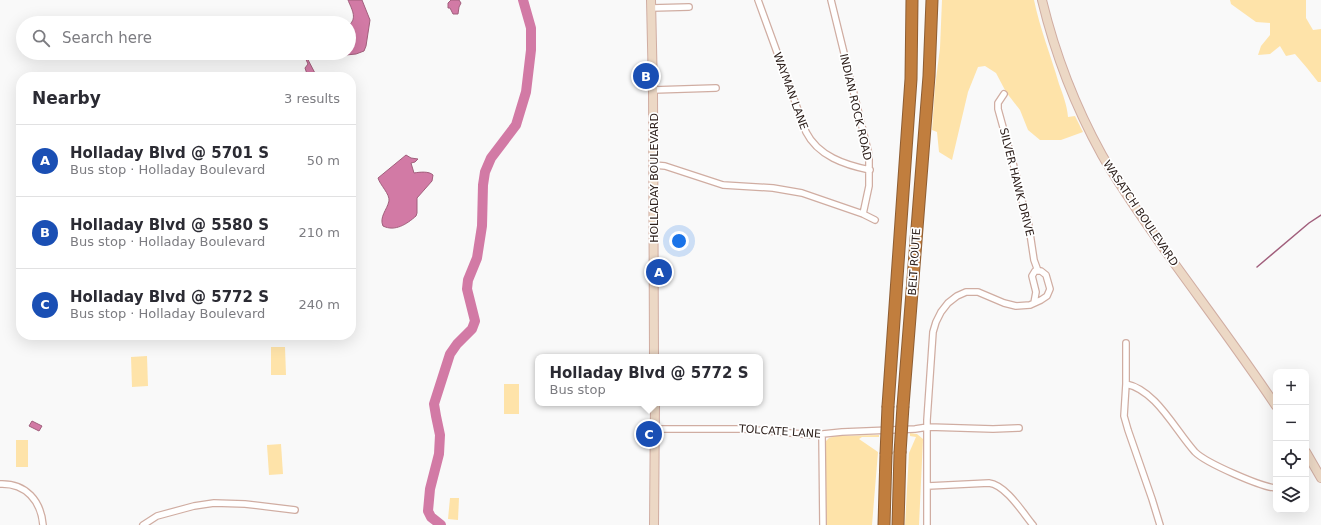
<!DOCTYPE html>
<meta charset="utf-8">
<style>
body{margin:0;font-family:"DejaVu Sans",sans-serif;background:#f7f7f7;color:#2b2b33}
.controls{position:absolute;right:12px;bottom:12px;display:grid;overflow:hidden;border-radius:8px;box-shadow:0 4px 16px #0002}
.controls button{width:36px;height:36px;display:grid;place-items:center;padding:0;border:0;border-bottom:1px solid #e1e1e2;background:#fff;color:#2b2b33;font:20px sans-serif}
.you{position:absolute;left:679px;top:241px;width:14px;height:14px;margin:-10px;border:3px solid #fff;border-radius:50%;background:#1a73e8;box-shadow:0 0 0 6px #1a73e833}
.badge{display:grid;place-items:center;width:26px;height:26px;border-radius:50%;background:#0b8043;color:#fff;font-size:13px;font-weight:700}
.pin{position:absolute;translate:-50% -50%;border:2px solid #fff;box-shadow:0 1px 4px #0006}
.popup{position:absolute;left:535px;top:354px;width:228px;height:52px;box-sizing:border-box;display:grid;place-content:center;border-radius:8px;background:#fff;filter:drop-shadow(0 1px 3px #0005);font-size:13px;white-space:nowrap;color:#7c7c81}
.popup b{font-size:15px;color:#2b2b33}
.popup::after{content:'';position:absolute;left:50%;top:100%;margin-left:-8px;border:8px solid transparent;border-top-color:#fff}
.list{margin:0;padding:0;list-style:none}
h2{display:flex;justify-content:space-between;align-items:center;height:52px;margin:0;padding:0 16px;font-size:17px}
h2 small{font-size:13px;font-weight:400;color:#7c7c81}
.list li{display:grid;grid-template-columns:26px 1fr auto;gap:12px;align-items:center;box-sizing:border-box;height:72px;padding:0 16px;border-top:1px solid #e1e1e2}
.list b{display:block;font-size:15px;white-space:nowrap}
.list p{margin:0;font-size:13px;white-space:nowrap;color:#7c7c81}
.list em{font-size:13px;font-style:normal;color:#7c7c81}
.icon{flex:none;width:22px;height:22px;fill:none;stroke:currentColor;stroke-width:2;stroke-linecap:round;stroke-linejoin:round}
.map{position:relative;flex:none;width:1321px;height:525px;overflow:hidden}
.search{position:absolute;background:#fff;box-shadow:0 4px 16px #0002;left:16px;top:16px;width:340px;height:44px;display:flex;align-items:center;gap:10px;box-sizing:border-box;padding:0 14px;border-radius:22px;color:#7c7c81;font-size:15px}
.panel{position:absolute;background:#fff;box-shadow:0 4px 16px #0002;left:16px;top:72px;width:340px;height:268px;border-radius:16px}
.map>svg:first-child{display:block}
.green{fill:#fee3a9}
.water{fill:#d27aa5;stroke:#a15f7c}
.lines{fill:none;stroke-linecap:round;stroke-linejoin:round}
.stream{stroke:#a15f7c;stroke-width:1.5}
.river{stroke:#d27aa5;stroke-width:10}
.street-casing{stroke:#d0ada2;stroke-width:8}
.secondary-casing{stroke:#d0ada2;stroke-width:10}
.highway-casing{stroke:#8e5d32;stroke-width:13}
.street{stroke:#fff;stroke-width:5.5}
.secondary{stroke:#ecd8c5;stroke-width:8}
.highway{stroke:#c17e3e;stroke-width:11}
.highway-bridge-casing{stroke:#8e5d32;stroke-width:13;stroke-linecap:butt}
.highway-bridge{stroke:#c17e3e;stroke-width:11}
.labels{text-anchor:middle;stroke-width:3.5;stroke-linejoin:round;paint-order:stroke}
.street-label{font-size:11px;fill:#2e211d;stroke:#fff}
</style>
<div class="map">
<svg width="1321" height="525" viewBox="0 0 1321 525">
<rect width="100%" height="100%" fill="#f9f9f9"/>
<path class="green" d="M942 0H1034C1040 29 1051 56 1059 84 1063 95 1067 105 1068 117L1075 116 1083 132 1061 140H1040L1028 130 1020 110 1006 92 996 73 985 66 978 67 968 92 952 160 939 152 937 132 932 130 935 87 940 48Z
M1230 0H1306V18L1313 30 1321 29V82H1318L1307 68 1295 54 1286 56 1280 46 1270 54 1258 55 1261 46 1270 35V23L1256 22 1231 4Z
M21 300V331H19L18 301Z
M271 347H285L286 375H271Z
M147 356 148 386 132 387 131 357Z
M504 384H519V414H504Z
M910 433 917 434 923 439 919 525H905L909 453 916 437 910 436Z
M879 435V437H862L859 439 878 452 872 525H825L824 476 826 441 829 438 836 436Z
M16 440H28V467H16Z
M281 444 283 474 269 475 267 445Z
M450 498H459L458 520 448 519Z"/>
<path class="water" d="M348 0H362L370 20 366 46 364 51 356 54 346 55 342 53H349V25C358 18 351 8 348 0Z
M451 0H459L461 3 459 7 458 14H453L450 8H448V3Z
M302 53 305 54 317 77H315L313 74H307L305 68 308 64 304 55Z
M406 155 411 158 418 159 415 162 411 163 414 173C420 172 429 171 433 175L432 181 417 198V213L416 216C407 224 395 232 383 226 379 217 387 210 389 201 390 194 380 185 378 178Z
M32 421 42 426 39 431 29 426Z"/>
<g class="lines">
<path class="stream" d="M1257 267 1309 223 1321 215"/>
<path class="river" d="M441 525 431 517 428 511 430 489 439 454 440 435 436 416 434 404 450 354 457 344 472 329 475 321 467 289 468 280 477 258 482 226 483 185 485 172 491 158 516 125 526 92 531 50V28L523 0"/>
<defs>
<path id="street" d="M758 0 806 132C818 156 845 165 870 170
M831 0 869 155V186L863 214
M651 8 689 7
M653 90 716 88
M1004 94 998 103V109L1016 174 1019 191 1028 220 1034 260 1038 271
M654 165 665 166 723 185 773 188 802 193 863 214 875 220
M1126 343V384L1124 416 1128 430 1152 499 1160 525
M1126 384C1156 390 1175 430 1195 452 1206 463 1261 487 1276 488
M655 429H744L813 435 842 432 915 429 928 427 993 429 1019 428
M822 435 823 525
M0 484C26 483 41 501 43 525
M928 486 989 483C1006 485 1023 513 1033 525
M143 525 157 516 194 506 214 503 245 504 295 510
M927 525V420L933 332 936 322 941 312 948 303 957 296 966 292H978L1004 303 1016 306 1030 305 1041 300 1047 296 1050 289 1046 275 1041 271H1035L1032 276 1036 292 1034 303"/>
<path id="secondary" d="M651 0 653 90 654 357
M1042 0C1055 54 1075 106 1102 155 1122 190 1146 223 1169 256 1205 306 1242 355 1276 406
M1306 452 1321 478
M654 525 655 403"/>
<path id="highway" d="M888 406 911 79 912 0
M903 406 929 76 932 0
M884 525 886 454
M898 525 900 453"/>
</defs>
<use href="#street" class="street-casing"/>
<use href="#secondary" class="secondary-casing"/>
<use href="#highway" class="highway-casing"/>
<use href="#street" class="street"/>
<use href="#secondary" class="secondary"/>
<use href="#highway" class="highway"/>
<defs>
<path id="highway-bridge" d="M900 453 903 406
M886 454 888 406"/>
</defs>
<use href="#highway-bridge" class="highway-bridge-casing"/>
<use href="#highway-bridge" class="highway-bridge"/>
</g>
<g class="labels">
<g class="street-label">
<text transform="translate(791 91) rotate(70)" y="4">WAYMAN LANE</text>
<text transform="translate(856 107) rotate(77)" y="4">INDIAN ROCK ROAD</text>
<text transform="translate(654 178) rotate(-90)" y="4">HOLLADAY BOULEVARD</text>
<text transform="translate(1017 182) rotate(76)" y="4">SILVER HAWK DRIVE</text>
<text transform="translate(1141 213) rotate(56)" y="4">WASATCH BOULEVARD</text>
<text transform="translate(914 262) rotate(-86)" y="4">BELT ROUTE</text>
<text transform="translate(780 431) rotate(4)" y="4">TOLCATE LANE</text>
</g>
</g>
</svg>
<div class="controls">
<button>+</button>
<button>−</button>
<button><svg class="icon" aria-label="locate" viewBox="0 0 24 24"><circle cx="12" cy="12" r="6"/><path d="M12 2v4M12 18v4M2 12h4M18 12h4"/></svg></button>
<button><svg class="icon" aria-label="layers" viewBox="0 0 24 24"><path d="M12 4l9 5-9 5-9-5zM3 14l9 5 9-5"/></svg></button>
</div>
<div class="you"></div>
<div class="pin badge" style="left:659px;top:272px;background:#1a4fb4">A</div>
<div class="pin badge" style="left:646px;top:76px;background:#1a4fb4">B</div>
<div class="pin badge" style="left:649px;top:434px;background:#1a4fb4">C</div>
<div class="popup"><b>Holladay Blvd @ 5772 S</b>Bus stop</div>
<div class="search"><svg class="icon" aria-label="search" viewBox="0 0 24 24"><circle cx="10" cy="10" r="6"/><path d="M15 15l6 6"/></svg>Search here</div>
<section class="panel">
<h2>Nearby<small>3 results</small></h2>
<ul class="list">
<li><span class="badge" style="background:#1a4fb4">A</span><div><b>Holladay Blvd @ 5701 S</b><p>Bus stop · Holladay Boulevard</p></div><em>50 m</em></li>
<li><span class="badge" style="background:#1a4fb4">B</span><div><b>Holladay Blvd @ 5580 S</b><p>Bus stop · Holladay Boulevard</p></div><em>210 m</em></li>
<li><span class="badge" style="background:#1a4fb4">C</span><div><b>Holladay Blvd @ 5772 S</b><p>Bus stop · Holladay Boulevard</p></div><em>240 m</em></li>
</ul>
</section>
</div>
